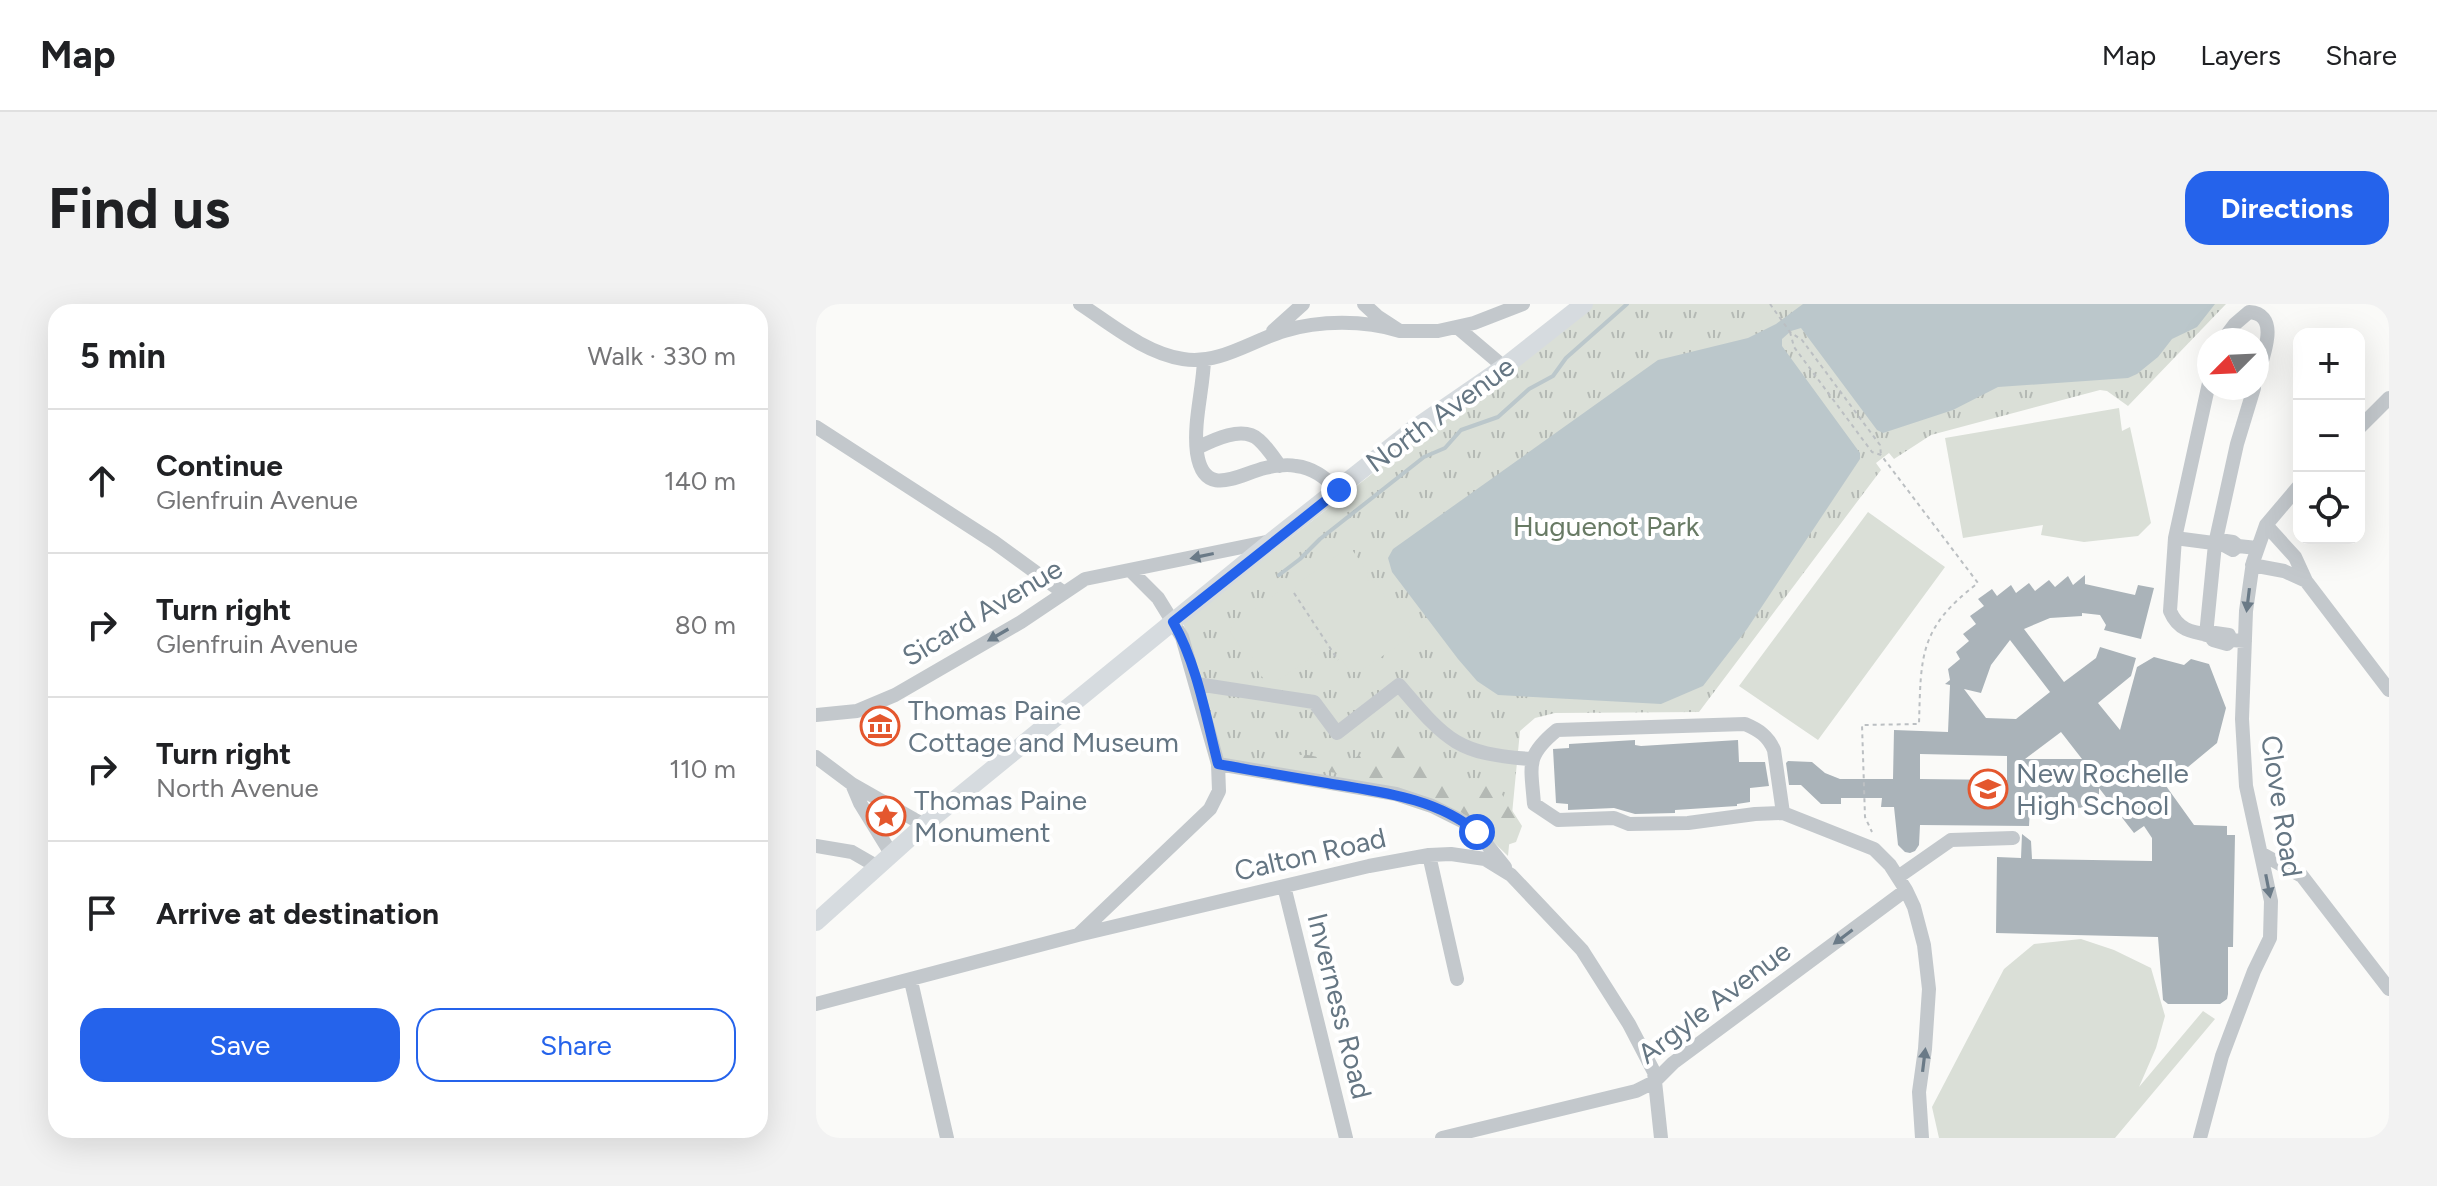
<!DOCTYPE html>
<meta charset="utf-8">
<style>
body{margin:0;font-family:Figtree,sans-serif;background:#f2f2f2;color:#202124}
.controls{position:absolute;right:24px;top:24px;display:grid;overflow:hidden;border-radius:16px;box-shadow:0 8px 32px #0002}
.controls button{width:72px;height:72px;display:grid;place-items:center;padding:0;border:0;border-bottom:2px solid #e0e0e0;background:#fff;color:#202124;font:40px sans-serif}
.compass{position:absolute;left:1381px;top:24px;width:72px;height:72px;border-radius:50%;background:#fff;box-shadow:0 8px 32px #0002;rotate:246deg}
.stop{position:absolute;width:24px;height:24px;margin:-18px;border:6px solid #2563eb;border-radius:50%;background:#fff}
.stop.end{background:#2563eb;border-color:#fff;box-shadow:0 2px 8px #0008}
.list{margin:0;padding:0;list-style:none}
h2{display:flex;justify-content:space-between;align-items:center;height:104px;margin:0;padding:0 32px;font-size:34px}
h2 small{font-size:26px;font-weight:400;color:#757577}
.list li{display:grid;grid-template-columns:52px 1fr auto;gap:24px;align-items:center;box-sizing:border-box;height:144px;padding:0 32px;border-top:2px solid #e0e0e0}
.list b{display:block;font-size:30px;white-space:nowrap}
.list p{margin:0;font-size:26px;white-space:nowrap;color:#757577}
.list em{font-size:26px;font-style:normal;color:#757577}
.actions{display:flex;gap:16px;padding:24px 32px}
.actions a{flex:1;padding:18px 0;border:2px solid #2563eb;border-radius:24px;text-align:center;font-size:28px;color:#2563eb}
.actions .main{background:#2563eb;color:#fff}
.icon{flex:none;width:44px;height:44px;fill:none;stroke:currentColor;stroke-width:2;stroke-linecap:round;stroke-linejoin:round}
.map{position:relative;flex:none;width:1573px;height:834px;overflow:hidden;border-radius:24px}
header{display:flex;align-items:center;gap:48px;box-sizing:border-box;height:112px;padding:0 40px;background:#fff;border-bottom:2px solid #e0e0e0}
header strong{font-size:38px}
nav{display:flex;gap:44px;margin-inline-start:auto;font-size:28px}
.intro{display:flex;align-items:center;justify-content:space-between;box-sizing:border-box;height:192px;padding:0 48px}
h1{margin:0;font-size:56px}
.button{padding:20px 36px;border-radius:24px;background:#2563eb;color:#fff;font-size:28px;font-weight:700}
main{display:flex;gap:48px;padding:0 48px}
aside{flex:1;background:#fff;border-radius:24px;box-shadow:0 8px 32px #0002}
.map>svg:first-child{display:block}
.grass{fill:url(#grass-tufts)}
.forest{fill:url(#forest-firs)}
.garden{fill:#dadfd7}
.water{fill:#bbc7cb}
.lines{fill:none;stroke-linecap:round;stroke-linejoin:round}
.stream{stroke:#bbc7cb;stroke-width:4}
.building{fill:#aab3b9;fill-rule:evenodd}
.path{stroke:#bbbfc2;stroke-width:2;stroke-dasharray:4 4;stroke-linecap:butt}
.minor{stroke:#c3c8cc;stroke-width:14}
.major{stroke:#d6dbdf;stroke-width:18}
.oneway{fill:#6a7a87}
.route{stroke:#2563eb;stroke-width:10}
.labels{text-anchor:middle;stroke-width:8;stroke-linejoin:round;paint-order:stroke}
.street-label{font-size:28px;fill:#657683;stroke:#fff}
.park-label{font-size:28px;fill:#687a64;stroke:#fff}
.poi-label{font-size:28px;fill:#657683;stroke:#fff;text-anchor:start}
</style>
<header>
<strong>Map</strong>
<nav><a>Map</a><a>Layers</a><a>Share</a></nav>
</header>
<div class="intro"><h1>Find us</h1><a class="button">Directions</a></div>
<main>
<aside>
<h2>5 min<small>Walk · 330 m</small></h2>
<ul class="list">
<li><svg class="icon" aria-label="ahead" viewBox="0 0 24 24"><path d="M12 20V5M6 11l6-6 6 6"/></svg><div><b>Continue</b><p>Glenfruin Avenue</p></div><em>140 m</em></li>
<li><svg class="icon" aria-label="right" viewBox="0 0 24 24"><path d="M7 20v-9h11M14 6l5 5-5 5"/></svg><div><b>Turn right</b><p>Glenfruin Avenue</p></div><em>80 m</em></li>
<li><svg class="icon" aria-label="right" viewBox="0 0 24 24"><path d="M7 20v-9h11M14 6l5 5-5 5"/></svg><div><b>Turn right</b><p>North Avenue</p></div><em>110 m</em></li>
<li><svg class="icon" aria-label="arrive" viewBox="0 0 24 24"><path d="M6 21V4h12l-3 4 3 4H6"/></svg><div><b>Arrive at destination</b></div></li>
</ul>
<div class="actions"><a class="main">Save</a><a>Share</a></div>
</aside>
<div class="map">
<svg width="1573" height="834" viewBox="0 0 1573 834">
<defs>
<pattern id="grass-tufts" width="24" height="20" patternUnits="userSpaceOnUse" patternTransform="scale(2)"><rect width="24" height="20" fill="#dadfd7"/><path d="M3 7l-1-3M5 7V3M7 7l1-3M15 17l-1-3M17 17v-4M19 17l1-3" fill="none" stroke="#b4b9b4"/></pattern>
<pattern id="forest-firs" width="22" height="20" patternUnits="userSpaceOnUse" patternTransform="scale(2)"><rect width="22" height="20" fill="#dadfd7"/><path d="M5 1l3.5 6h-7zM16 11l3.5 6h-7z" fill="#b4b9b4"/></pattern>
</defs>
<rect width="100%" height="100%" fill="#fafaf8"/>
<path class="grass" d="M765 0H1410L1312 102 1291 87 1284 86 1115 131 1078 155 1073 149 1060 159 1065 166 883 408 739 409 719 414 704 427 692 552 664 525 600 490 406 456 367 318 603 133Z"/>
<path class="forest" d="M569 436 629 463 640 479 680 481 706 522 700 538 691 541 685 540 636 501 581 478 473 462 472 455C492 443 507 460 529 457 545 454 554 441 569 436Z"/>
<path class="garden" d="M1303 104 1306 127 1314 123 1335 219 1322 232 1268 238 1225 231 1227 221 1147 234 1129 134Z
M1052 208 1129 263 1002 436 923 382Z
M529 246 537 247 552 268 551 276 558 277 573 298 572 304 579 306 594 327 593 334 543 368H534L520 347 522 339 514 338 499 318 501 309 493 308 478 288 481 280Z
M464 287H472L487 309 486 316 494 317 508 339 507 345 457 380 450 378 435 358 437 350 428 349 414 328 416 320Z
M1265 635 1298 646 1335 664 1349 712 1340 744 1323 783 1387 707 1399 715 1299 834H1123L1116 803 1188 665 1218 640Z"/>
<path class="water" d="M987 0H1399L1381 23 1356 35 1342 53 1321 70 1312 74 1182 83 1137 106 1067 129 1061 126 985 24 975 27 966 35V42L1044 149V155L931 325 887 382 845 400 682 391 661 377 642 355 576 268 572 254 577 245 842 56 932 34 960 20Z"/>
<g class="lines">
<path class="stream" d="M463 271 484 255 504 235 608 153 629 144 645 126 682 113 713 85 737 72 750 54 811 0"/>
</g>
<path class="building" d="M1269 271V280L1319 291 1322 281 1338 284 1325 335 1288 326 1290 321 1284 311 1266 309V312L1234 314 1208 325 1248 378 1280 354 1284 343 1320 354 1315 372 1282 399 1304 426 1321 363 1338 353 1368 361 1375 355 1393 360 1410 404 1401 439 1366 468 1335 461 1378 521 1411 522V531H1419L1417 643H1412V690L1411 695 1404 700H1352L1347 696 1342 633 1180 629 1181 553 1205 554 1206 530 1215 537 1216 555 1336 557V534L1328 522 1318 529 1283 484V504L1214 503 1213 522 1104 521 1103 541 1099 547 1094 549 1089 548 1082 541 1078 503H1065L1066 494H1025V500H1005L985 481H973L970 459 972 457 996 458 1009 469 1024 475H1077L1078 426 1132 428 1134 381 1129 380 1134 376 1132 365 1144 355 1140 348 1153 337 1147 330 1160 320 1154 312 1168 302 1162 295 1176 285 1181 292 1195 281 1200 289 1213 279 1219 287 1233 276 1239 283 1252 272 1257 281ZM1194 336 1234 388 1200 415 1170 414 1148 385 1165 389 1175 361ZM1245 428 1266 455H1209ZM1104 450 1191 452V476L1104 475Z
M819 436V441L825 442 922 436 923 458H949L953 482 934 484V498L921 500V502L859 506V509L819 510 798 504 752 506V500L740 499 737 445 753 444V440Z"/>
<g class="lines">
<path class="path" d="M954 0 974 28 986 36 1064 141 1065 151
M974 28 978 43 1056 148 1065 151 1162 279C1103 324 1105 351 1103 420L1046 421 1049 513 1056 528
M478 289 522 356"/>
<path class="minor" d="M264 0C296 21 329 49 367 55 403 61 435 37 468 27 503 16 549 16 584 27
M548 0 561 12 584 27H622L658 19 707 0
M642 24 688 63
M457 27 487 0
M1407 36 1419 20 1433 8C1466 10 1446 54 1441 73
M388 56C387 86 377 119 381 149 388 196 423 170 449 164 458 162 471 160 480 162 498 164 509 174 523 186
M1393 79 1359 234 1354 307C1362 326 1375 328 1394 331
M0 123 178 238 248 289
M1543 124 1573 94
M381 144C397 136 427 121 443 136 451 143 458 154 464 162
M1450 221 1479 253 1490 277 1573 386
M1359 234 1405 240
M1422 242 1417 238 1410 237 1406 240 1417 246 1422 242 1441 244
M1436 261 1468 267 1490 277
M1390 331 1399 240 1421 140 1438 84
M1415 336 1413 331 1399 329 1394 331 1397 336 1411 340 1415 336 1429 337
M381 380 498 398 521 429 583 381C630 436 640 450 715 455
M0 411 41 407 79 391 205 318 269 275 455 237
M0 453 36 480 108 521
M402 460 580 490 616 502 650 519 661 528 689 563
M36 480 44 499 76 551
M967 509 958 446C952 432 943 426 929 420L741 426C709 452 715 461 718 500L742 516 798 514 813 520 872 519 939 510 967 509 1058 545 1074 561 1090 586 1098 603 1108 641 1113 685 1109 745 1103 788 1106 834
M0 542 36 548 62 563
M1446 550 1486 572 1573 685
M613 551 641 675
M1082 573 1135 536 1197 534
M468 582 530 834
M262 631 394 505 403 487 402 460 366 333 342 294 316 268
M95 677 131 834
M0 700 262 631 553 562 613 551 635 550 669 555 695 571 766 646 813 720 838 768 845 834
M626 834 820 787 838 778 857 759 1090 586
M1384 834 1406 752 1438 667 1454 634 1455 597 1430 482 1426 415 1430 307 1437 258 1450 221 1483 182"/>
<path class="major" d="M0 618 108 521 456 237 595 127 688 63 768 0"/>
</g>
<defs><path id="oneway-solid" d="M-6-.8H1V-3.2L6.5 0L1 3.2V.8H-6Z" transform="scale(2)"/></defs>
<g class="oneway">
<use href="#oneway-solid" transform="translate(386 252) rotate(168)"/>
<use href="#oneway-solid" transform="translate(1432 296) rotate(97)"/>
<use href="#oneway-solid" transform="translate(182 331) rotate(150)"/>
<use href="#oneway-solid" transform="translate(1452 582) rotate(79)"/>
<use href="#oneway-solid" transform="translate(1027 633) rotate(143)"/>
<use href="#oneway-solid" transform="translate(1108 756) rotate(-83)"/>
</g>
<g class="lines">
<path class="route" d="M523 186 357 318C381 360 390 413 402 460 439 467 475 473 511 479 563 488 619 493 661 528"/>
</g>
<defs>
<symbol id="museum-ring" viewBox="-11 -11 22 22"><circle r="9.5" fill="#fff" stroke="#e4572e" stroke-width="1.5"/><path d="M0-6L6-3V-2H-6V-3ZM-5-1h2V3h-2ZM-1-1h2V3h-2ZM3-1h2V3H3ZM-6 4H6V6H-6Z" fill="#e4572e"/></symbol>
<symbol id="school-ring" viewBox="-11 -11 22 22"><circle r="9.5" fill="#fff" stroke="#e4572e" stroke-width="1.5"/><path d="M0-5L7-2L0 1L-7-2ZM-4 1L0 2.5L4 1V4Q0 6-4 4Z" fill="#e4572e"/></symbol>
<symbol id="sight-ring" viewBox="-11 -11 22 22"><circle r="9.5" fill="#fff" stroke="#e4572e" stroke-width="1.5"/><path d="M0-6L1.8-2.2L6-1.7L2.9 1.2L3.7 5.4L0 3.3L-3.7 5.4L-2.9 1.2L-6-1.7L-1.8-2.2Z" fill="#e4572e"/></symbol>
</defs>
<g fill-rule="evenodd">
<use href="#museum-ring" x="42" y="400" width="44" height="44"/>
<use href="#school-ring" x="1150" y="463" width="44" height="44"/>
<use href="#sight-ring" x="48" y="490" width="44" height="44"/>
</g>
<g class="labels">
<g class="street-label">
<text transform="translate(624 110) rotate(-36)" y="10">North Avenue</text>
<text transform="translate(166 308) rotate(-31)" y="10">Sicard Avenue</text>
<text transform="translate(1466 502) rotate(81)" y="10">Clove Road</text>
<text transform="translate(494 550) rotate(-13)" y="10">Calton Road</text>
<text transform="translate(898 698) rotate(-37)" y="10">Argyle Avenue</text>
<text transform="translate(524 702) rotate(76)" y="10">Inverness Road</text>
</g>
<g class="park-label">
<text x="790" y="232">Huguenot Park</text>
</g>
<g class="poi-label">
<text x="92" y="416">Thomas Paine<tspan x="92" dy="32">Cottage and Museum</tspan></text>
<text x="1200" y="479">New Rochelle<tspan x="1200" dy="32">High School</tspan></text>
<text x="98" y="506">Thomas Paine<tspan x="98" dy="32">Monument</tspan></text>
</g>
</g>
</svg>
<div class="controls">
<button>+</button>
<button>−</button>
<button><svg class="icon" aria-label="locate" viewBox="0 0 24 24"><circle cx="12" cy="12" r="6"/><path d="M12 2v4M12 18v4M2 12h4M18 12h4"/></svg></button>
</div>
<svg class="compass" viewBox="-18 -18 36 36"><path d="M0-13l5 13h-10z" fill="#e53935"/><path d="M0 13l5-13h-10z" fill="#757577"/></svg>
<div class="stop" style="left:661px;top:528px"></div>
<div class="stop end" style="left:523px;top:186px"></div>
</div>
</main>
